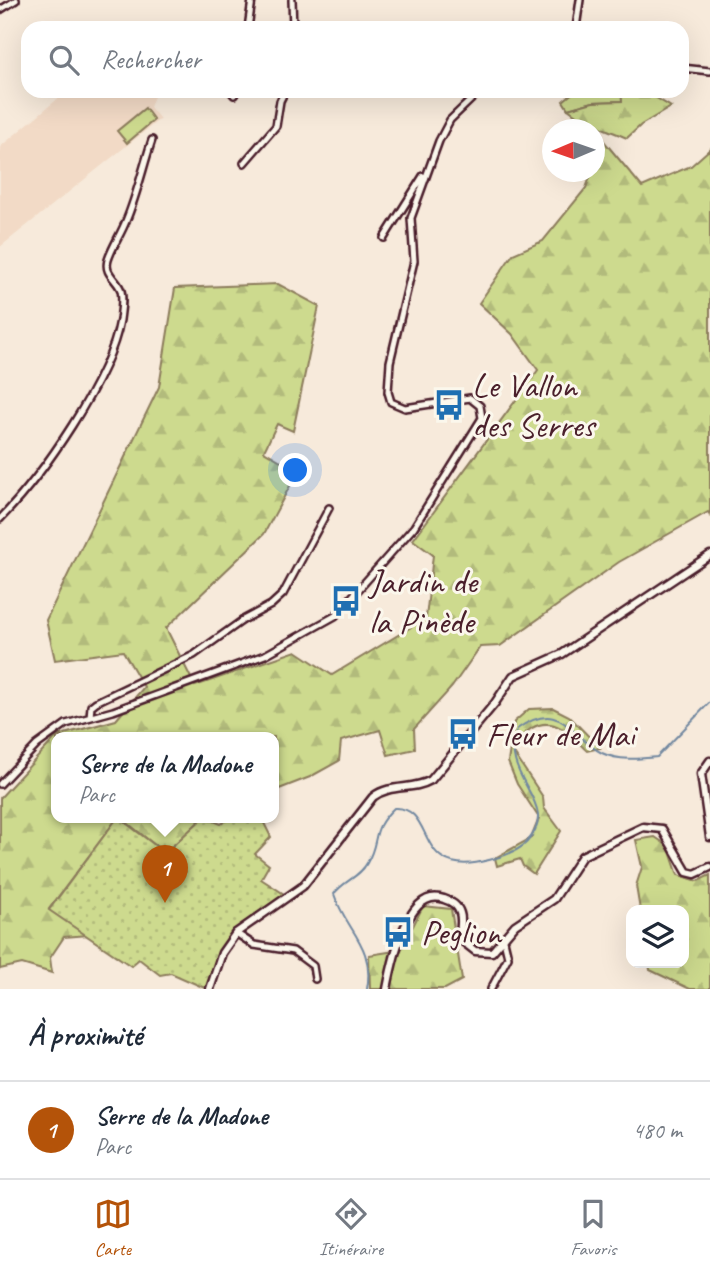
<!DOCTYPE html>
<html lang="fr">
<meta charset="utf-8">
<style>
body{margin:0;font-family:Caveat,sans-serif;background:#f2f2f3;color:#1f2937}
.controls{position:absolute;right:21px;bottom:21px;display:grid;overflow:hidden;border-radius:14px;box-shadow:0 7px 28px #0002}
.controls button{width:63px;height:63px;display:grid;place-items:center;padding:0;border:0;border-bottom:2px solid #e0e1e3;background:#fff;color:#1f2937;font:35px sans-serif}
.compass{position:absolute;left:542px;top:119px;width:63px;height:63px;border-radius:50%;background:#fff;box-shadow:0 7px 28px #0002;rotate:268deg}
.you{position:absolute;left:296px;top:471px;width:24px;height:24px;margin:-18px;border:5px solid #fff;border-radius:50%;background:#1a73e8;box-shadow:0 0 0 10px #1a73e833}
.badge{display:grid;place-items:center;width:46px;height:46px;border-radius:50%;background:#b45309;color:#fff;font-size:23px;font-weight:700}
.pin{position:absolute;translate:-50% -58px;filter:drop-shadow(0 2px 4px #0008)}
.pin::after{content:'';position:absolute;top:37px;width:24px;height:21px;background:inherit;clip-path:polygon(0 0,100% 0,50% 100%)}
.popup{position:absolute;left:51px;top:732px;width:228px;height:91px;box-sizing:border-box;display:grid;place-content:center;border-radius:14px;background:#fff;filter:drop-shadow(0 2px 5px #0005);font-size:23px;white-space:nowrap;color:#747a83}
.popup b{font-size:26px;color:#1f2937}
.popup::after{content:'';position:absolute;left:50%;top:100%;margin-left:-14px;border:14px solid transparent;border-top-color:#fff}
.list{margin:0;padding:0;list-style:none}
h2{display:flex;justify-content:space-between;align-items:center;height:91px;margin:0;padding:0 28px;font-size:30px}
h2 small{font-size:23px;font-weight:400;color:#747a83}
.list li{display:grid;grid-template-columns:46px 1fr auto;gap:21px;align-items:center;box-sizing:border-box;height:98px;padding:0 28px;border-top:2px solid #e0e1e3}
.list b{display:block;font-size:26px;white-space:nowrap}
.list p{margin:0;font-size:23px;white-space:nowrap;color:#747a83}
.list em{font-size:23px;font-style:normal;color:#747a83}
.icon{flex:none;width:38px;height:38px;fill:none;stroke:currentColor;stroke-width:2;stroke-linecap:round;stroke-linejoin:round}
.map{position:relative;flex:none;width:710px;height:989px;overflow:hidden}
.search{position:absolute;background:#fff;box-shadow:0 7px 28px #0002;left:21px;right:21px;top:21px;height:77px;display:flex;align-items:center;gap:18px;box-sizing:border-box;padding:0 24px;border-radius:21px;color:#747a83;font-size:26px}
.sheet{height:189px;background:#fff}
nav{display:flex;justify-content:space-around;align-items:center;box-sizing:border-box;height:98px;border-top:2px solid #e0e1e3;background:#fff;font-size:19px;color:#747a83}
nav a{display:grid;justify-items:center;gap:4px}
nav .on{color:#b45309}
.map>svg:first-child{display:block}
.built{fill:#f2dac6}
.green{fill:#cdda8e;stroke:#8c7c5c;stroke-width:2}
.forest{fill:url(#forest-firs);stroke:#8c7c5c;stroke-width:2}
.garden{fill:url(#garden-dots);stroke:#8c7c5c;stroke-width:2}
.lines{fill:none;stroke-linecap:round;stroke-linejoin:round}
.stream{stroke:#7288a0;stroke-width:2}
.minor-casing{stroke:#4a1f2b;stroke-width:10}
.tertiary-casing{stroke:#4a1f2b;stroke-width:11}
.minor{stroke:#fbf7ec;stroke-width:5}
.tertiary{stroke:#fbf7ec;stroke-width:6}
.labels{text-anchor:middle;stroke-width:6;stroke-linejoin:round;paint-order:stroke}
.poi-label{font-size:35px;fill:#4a1f2b;stroke:#fbf7ec;text-anchor:start}
</style>
<div class="map">
<svg width="710" height="989" viewBox="0 0 710 989">
<defs>
<pattern id="forest-firs" width="22" height="20" patternUnits="userSpaceOnUse" patternTransform="scale(1.75)"><rect width="22" height="20" fill="#cdda8e"/><path d="M5 1l3.5 6h-7zM16 11l3.5 6h-7z" fill="#b2bb7b"/></pattern>
<pattern id="garden-dots" width="8" height="8" patternUnits="userSpaceOnUse" patternTransform="scale(1.75)"><rect width="8" height="8" fill="#cdda8e"/><path d="M2 2h.1M6 6h.1" fill="none" stroke="#b2bb7b" stroke-width="1.8" stroke-linecap="round"/></pattern>
</defs>
<rect width="100%" height="100%" fill="#f7eadb"/>
<filter id="ink" filterUnits="userSpaceOnUse"><feTurbulence type="fractalNoise" baseFrequency=".0143" numOctaves="2"/><feDisplacementMap in="SourceGraphic" scale="14" xChannelSelector="R" yChannelSelector="G"/><feConvolveMatrix kernelMatrix="1 2 1 2 8 2 1 2 1" color-interpolation-filters="sRGB"/></filter>
<g filter="url(#ink)">
<path class="built" d="M67 91H156L150 107 160 119 0 247V147Z"/>
<path class="green" d="M575 91H621L623 101 593 102 568 109 563 101Z
M145 108 154 120 127 143 117 131Z"/>
<path class="forest" d="M621 91H645L671 107 641 125 627 138C605 128 586 124 568 109L593 102 622 101Z
M603 140 642 187 691 166 710 149V515L708 512 619 562 500 646 480 647 452 687 414 729 415 749 388 755 380 730 341 741 339 761 310 777 274 791V737H57V817H118L49 909 89 935 64 937 50 958 52 973 22 964 0 969V798L57 736 116 720 144 687 123 651 55 660 46 620 159 387 175 288 278 284 319 306 293 431 277 424 264 451 298 471 264 534 166 628 195 686 296 651 332 675 426 618 433 555 413 540 538 370 512 334 479 303 513 254 543 241 586 188 592 172H594Z
M553 708 569 716 600 748 587 751C579 744 571 733 561 728 540 716 519 733 513 752L543 797 544 808 561 831 534 874 523 866 520 859 497 866 495 858 531 838 539 818 517 784 508 762 514 722 529 709Z
M120 817H204L165 853Z
M655 837 668 846 678 875 698 881 710 875V989H690L650 970 649 963H684V910H640L636 886 642 867 636 840Z
M423 906 451 909 462 980 445 989H370L369 955 401 950Z"/>
<path class="garden" d="M118 817 165 853 204 817 221 824 231 817H261L271 837 255 854 269 865 261 879 287 896C241 922 220 935 207 989L171 973 160 975 139 959 131 966 49 910Z"/>
<g class="lines">
<path class="stream" d="M367 989C375 945 346 931 334 894 343 881 360 877 367 863 381 839 369 832 394 808 438 806 411 881 489 860 501 857 518 852 527 842 563 802 498 780 517 729 562 698 568 735 602 753 618 761 640 759 657 757L710 702"/>
<defs>
<path id="minor" d="M292 0 293 28
M0 10 16 0
M248 28 252 0
M576 28 580 0
M682 68 710 71
M231 91 234 95 237 91
M244 163 276 126 280 101 285 91
M384 238 423 176
M0 519C42 476 110 379 120 320 121 311 124 296 120 288 115 278 104 273 108 260 112 247 121 234 126 221 137 195 143 167 152 140
M90 717 91 706 96 702 194 655 243 620 271 605 283 594 329 508
M0 784 37 745 66 724 113 711 265 655 335 616 414 527 482 418 480 406 470 398 405 408 391 402 388 392 390 362 414 261 411 218 439 141 450 120 480 91
M236 933 254 945 293 951 313 966 315 979
M491 989 508 957 504 940"/>
<path id="tertiary" d="M710 761 701 774 710 837
M210 989 222 953 236 933 303 886 373 797C391 783 412 791 431 780L495 703 513 676 562 654 710 555
M387 989C392 963 407 886 444 899 451 901 458 906 460 913 463 921 459 931 461 940L475 951 492 952 515 925 554 899 582 856 643 827 662 829 687 872 695 874 710 867"/>
</defs>
<use href="#minor" class="minor-casing"/>
<use href="#tertiary" class="tertiary-casing"/>
<use href="#minor" class="minor"/>
<use href="#tertiary" class="tertiary"/>
</g>
</g>
<defs>
<symbol id="bus-bare" viewBox="-9 -9 18 18"><path d="M-5-6H5V4H4V6H2V4H-2V6H-4V4H-5ZM-3.5-4V0h7V-4ZM-3.5 1.2v1.5H-2V1.2ZM2 1.2v1.5H3.5V1.2Z" fill="#1f6fb2" stroke="#fbf7ec" stroke-width="2.5" paint-order="stroke"/></symbol>
</defs>
<g fill-rule="evenodd">
<use href="#bus-bare" x="427" y="383" width="44" height="44"/>
<use href="#bus-bare" x="324" y="579" width="44" height="44"/>
<use href="#bus-bare" x="441" y="712" width="44" height="44"/>
<use href="#bus-bare" x="376" y="910" width="44" height="44"/>
</g>
<g class="labels">
<g class="poi-label">
<text x="472" y="397">Le Vallon<tspan x="472" dy="40">des Serres</tspan></text>
<text x="369" y="593">Jardin de<tspan x="369" dy="40">la Pinède</tspan></text>
<text x="486" y="746">Fleur de Mai</text>
<text x="421" y="944">Peglion</text>
</g>
</g>
</svg>
<div class="controls">
<button><svg class="icon" aria-label="layers" viewBox="0 0 24 24"><path d="M12 4l9 5-9 5-9-5zM3 14l9 5 9-5"/></svg></button>
</div>
<svg class="compass" viewBox="-18 -18 36 36"><path d="M0-13l5 13h-10z" fill="#e53935"/><path d="M0 13l5-13h-10z" fill="#747a83"/></svg>
<div class="you"></div>
<div class="pin badge" style="left:165px;top:903px">1</div>
<div class="popup"><b>Serre de la Madone</b>Parc</div>
<div class="search"><svg class="icon" aria-label="search" viewBox="0 0 24 24"><circle cx="10" cy="10" r="6"/><path d="M15 15l6 6"/></svg>Rechercher</div>
</div>
<section class="sheet">
<h2>À proximité<small></small></h2>
<ul class="list">
<li><span class="badge">1</span><div><b>Serre de la Madone</b><p>Parc</p></div><em>480 m</em></li>
</ul>
</section>
<nav>
<a class="on"><svg class="icon" aria-label="map" viewBox="0 0 24 24"><path d="M3 6l6-2 6 2 6-2v14l-6 2-6-2-6 2zM9 4v14M15 6v14"/></svg>Carte</a>
<a><svg class="icon" aria-label="directions" viewBox="0 0 24 24"><path d="M12 3l9 9-9 9-9-9zM9 14v-3h6M13 9l2 2-2 2"/></svg>Itinéraire</a>
<a><svg class="icon" aria-label="saved" viewBox="0 0 24 24"><path d="M7 4h10v16l-5-4-5 4z"/></svg>Favoris</a>
</nav>
